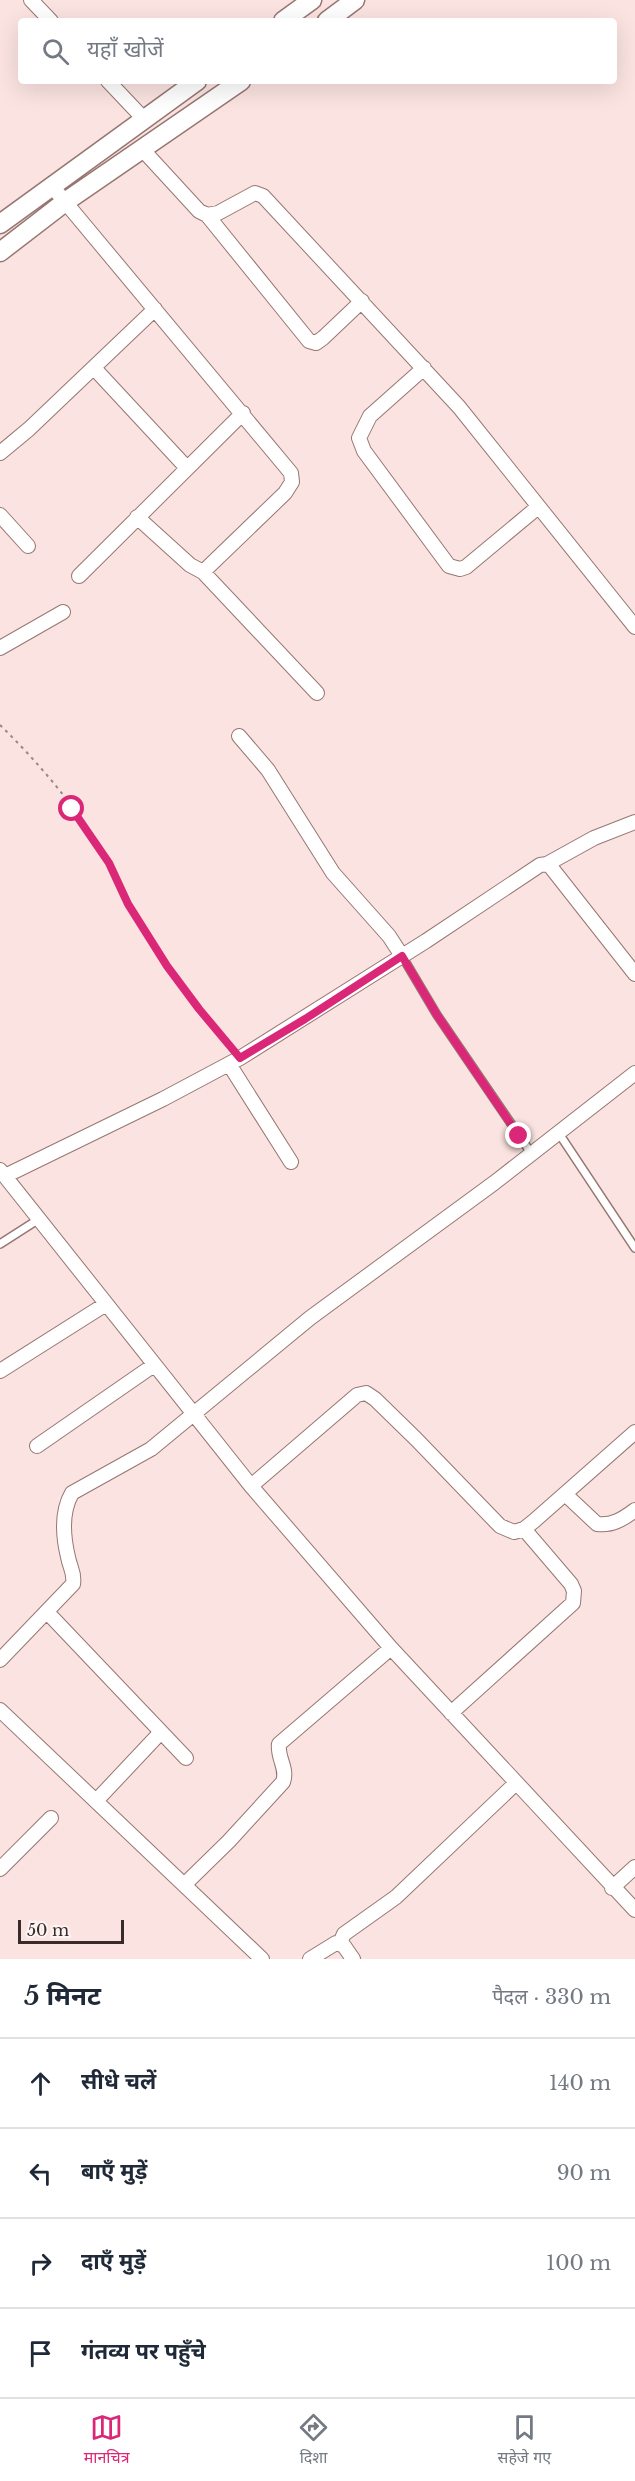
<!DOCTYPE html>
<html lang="hi">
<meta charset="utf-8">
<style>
body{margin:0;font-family:"Libre Baskerville","Noto Sans Devanagari",serif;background:#f6f6f7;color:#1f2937}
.scale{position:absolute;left:18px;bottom:15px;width:106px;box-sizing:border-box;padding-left:6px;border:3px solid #392b29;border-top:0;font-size:16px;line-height:21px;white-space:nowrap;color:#392b29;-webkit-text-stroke:4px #fcf4f3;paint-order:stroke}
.stop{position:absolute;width:18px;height:18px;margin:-14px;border:4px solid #db2777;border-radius:50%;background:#fff}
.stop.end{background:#db2777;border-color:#fff;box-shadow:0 2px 6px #0008}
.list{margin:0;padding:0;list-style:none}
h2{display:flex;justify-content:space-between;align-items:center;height:78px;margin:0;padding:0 24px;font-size:26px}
h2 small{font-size:20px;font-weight:400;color:#747a83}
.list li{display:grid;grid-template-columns:39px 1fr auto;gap:18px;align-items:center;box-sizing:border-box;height:90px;padding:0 24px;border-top:2px solid #e0e1e3}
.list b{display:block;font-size:22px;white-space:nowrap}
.list em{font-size:20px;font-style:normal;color:#747a83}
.icon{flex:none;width:33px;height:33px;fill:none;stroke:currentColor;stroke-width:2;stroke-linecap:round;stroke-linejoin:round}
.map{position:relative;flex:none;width:635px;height:1959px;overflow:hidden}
.search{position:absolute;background:#fff;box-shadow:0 6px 24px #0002;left:18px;right:18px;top:18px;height:66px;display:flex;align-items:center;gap:15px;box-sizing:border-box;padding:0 21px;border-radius:6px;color:#747a83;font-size:22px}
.sheet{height:438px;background:#fff}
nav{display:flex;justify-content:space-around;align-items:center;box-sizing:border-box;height:84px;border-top:2px solid #e0e1e3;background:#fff;font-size:16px;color:#747a83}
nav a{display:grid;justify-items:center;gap:3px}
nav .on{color:#db2777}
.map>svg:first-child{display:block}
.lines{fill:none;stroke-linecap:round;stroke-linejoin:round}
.service-casing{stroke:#977671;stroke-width:10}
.minor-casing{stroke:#977671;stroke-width:16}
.tertiary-casing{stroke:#977671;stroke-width:21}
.path{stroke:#9a8885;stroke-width:2;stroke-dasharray:3 4.5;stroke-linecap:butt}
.service{stroke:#fff;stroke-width:7}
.minor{stroke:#fff;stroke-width:14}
.tertiary{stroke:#fff;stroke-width:18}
.route{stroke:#db2777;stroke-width:8}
</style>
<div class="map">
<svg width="635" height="1959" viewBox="0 0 635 1959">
<rect width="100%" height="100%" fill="#fae3e0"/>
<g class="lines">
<defs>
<path id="service" d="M402 956 437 1015 531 1153
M558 1132 635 1248
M0 1244 39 1219"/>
<path id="minor" d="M31 0 51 21
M108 81 143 118
M142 149 199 211 207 215 218 213 255 193 263 196 459 407 635 627
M51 185 291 473 292 482 285 493 203 572 190 565 137 517
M207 215 309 341 316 343 323 338 362 301
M94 368 186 467
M424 368 370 416 359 438 364 451 449 566 460 569 466 567 538 507
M0 453 29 429 155 309
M0 515 28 546
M203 572 317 693
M79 576 243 413
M0 648 63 612
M239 736 268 770 333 873 389 936 402 956
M547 864 594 838 635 822
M229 1064 291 1162
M0 1170 251 1486 391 1648 635 1910
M5 1176 163 1099 240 1058 426 941 540 865 547 864 550 866 635 974
M0 1371 106 1304
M37 1446 154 1365
M251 1486 357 1395 366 1393 375 1399 416 1439 500 1526 514 1532 524 1529 534 1521 635 1432
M565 1494 597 1524C612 1526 623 1519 635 1510
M47 1612 186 1758
M0 1660 73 1584C75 1573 70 1568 68 1557 63 1536 61 1512 72 1493L151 1449 310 1318 494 1183 635 1073
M0 1710 262 1959
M451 1713 573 1603 574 1591 571 1584 524 1529
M96 1801 161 1732
M0 1869 51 1818
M184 1885 229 1841 283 1782C288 1768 277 1758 279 1744L391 1648
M612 1888 635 1867
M340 1943 344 1934 396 1897 515 1784
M310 1959 336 1943 344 1946 353 1959"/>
<path id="tertiary" d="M283 21 312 0
M327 21 355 0
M0 224 197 81
M0 252 65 202 241 81"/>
</defs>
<use href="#service" class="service-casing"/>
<use href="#minor" class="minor-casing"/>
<use href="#tertiary" class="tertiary-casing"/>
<path class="path" d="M0 725C42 766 82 814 110 865 121 885 129 907 141 927 168 970 199 1009 232 1048"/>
<use href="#service" class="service"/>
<use href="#minor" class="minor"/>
<use href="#tertiary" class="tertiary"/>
</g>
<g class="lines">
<path class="route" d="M72 809 109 863 128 904 167 966 199 1009 240 1058 305 1019 402 956 437 1015 519 1136"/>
</g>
</svg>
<div class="scale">50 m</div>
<div class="stop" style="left:72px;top:809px"></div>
<div class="stop end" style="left:519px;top:1136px"></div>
<div class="search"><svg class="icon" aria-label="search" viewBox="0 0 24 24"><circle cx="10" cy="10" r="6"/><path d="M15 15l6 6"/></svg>यहाँ खोजें</div>
</div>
<section class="sheet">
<h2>5 मिनट<small>पैदल · 330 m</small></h2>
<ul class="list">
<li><svg class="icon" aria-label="ahead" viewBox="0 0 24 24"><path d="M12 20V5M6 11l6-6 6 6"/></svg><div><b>सीधे चलें</b></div><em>140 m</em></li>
<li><svg class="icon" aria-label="left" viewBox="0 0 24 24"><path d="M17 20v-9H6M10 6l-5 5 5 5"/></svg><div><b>बाएँ मुड़ें</b></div><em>90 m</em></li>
<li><svg class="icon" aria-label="right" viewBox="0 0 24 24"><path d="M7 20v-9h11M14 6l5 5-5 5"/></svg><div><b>दाएँ मुड़ें</b></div><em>100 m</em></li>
<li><svg class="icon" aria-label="arrive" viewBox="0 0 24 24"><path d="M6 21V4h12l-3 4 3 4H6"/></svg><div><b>गंतव्य पर पहुँचे</b></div></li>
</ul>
</section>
<nav>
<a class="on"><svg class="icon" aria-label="map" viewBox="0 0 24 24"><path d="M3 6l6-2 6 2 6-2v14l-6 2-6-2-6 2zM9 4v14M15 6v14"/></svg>मानचित्र</a>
<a><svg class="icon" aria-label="directions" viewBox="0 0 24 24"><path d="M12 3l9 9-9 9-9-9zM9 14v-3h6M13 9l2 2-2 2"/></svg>दिशा</a>
<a><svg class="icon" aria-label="saved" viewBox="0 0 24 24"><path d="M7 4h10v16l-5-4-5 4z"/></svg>सहेजे गए</a>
</nav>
